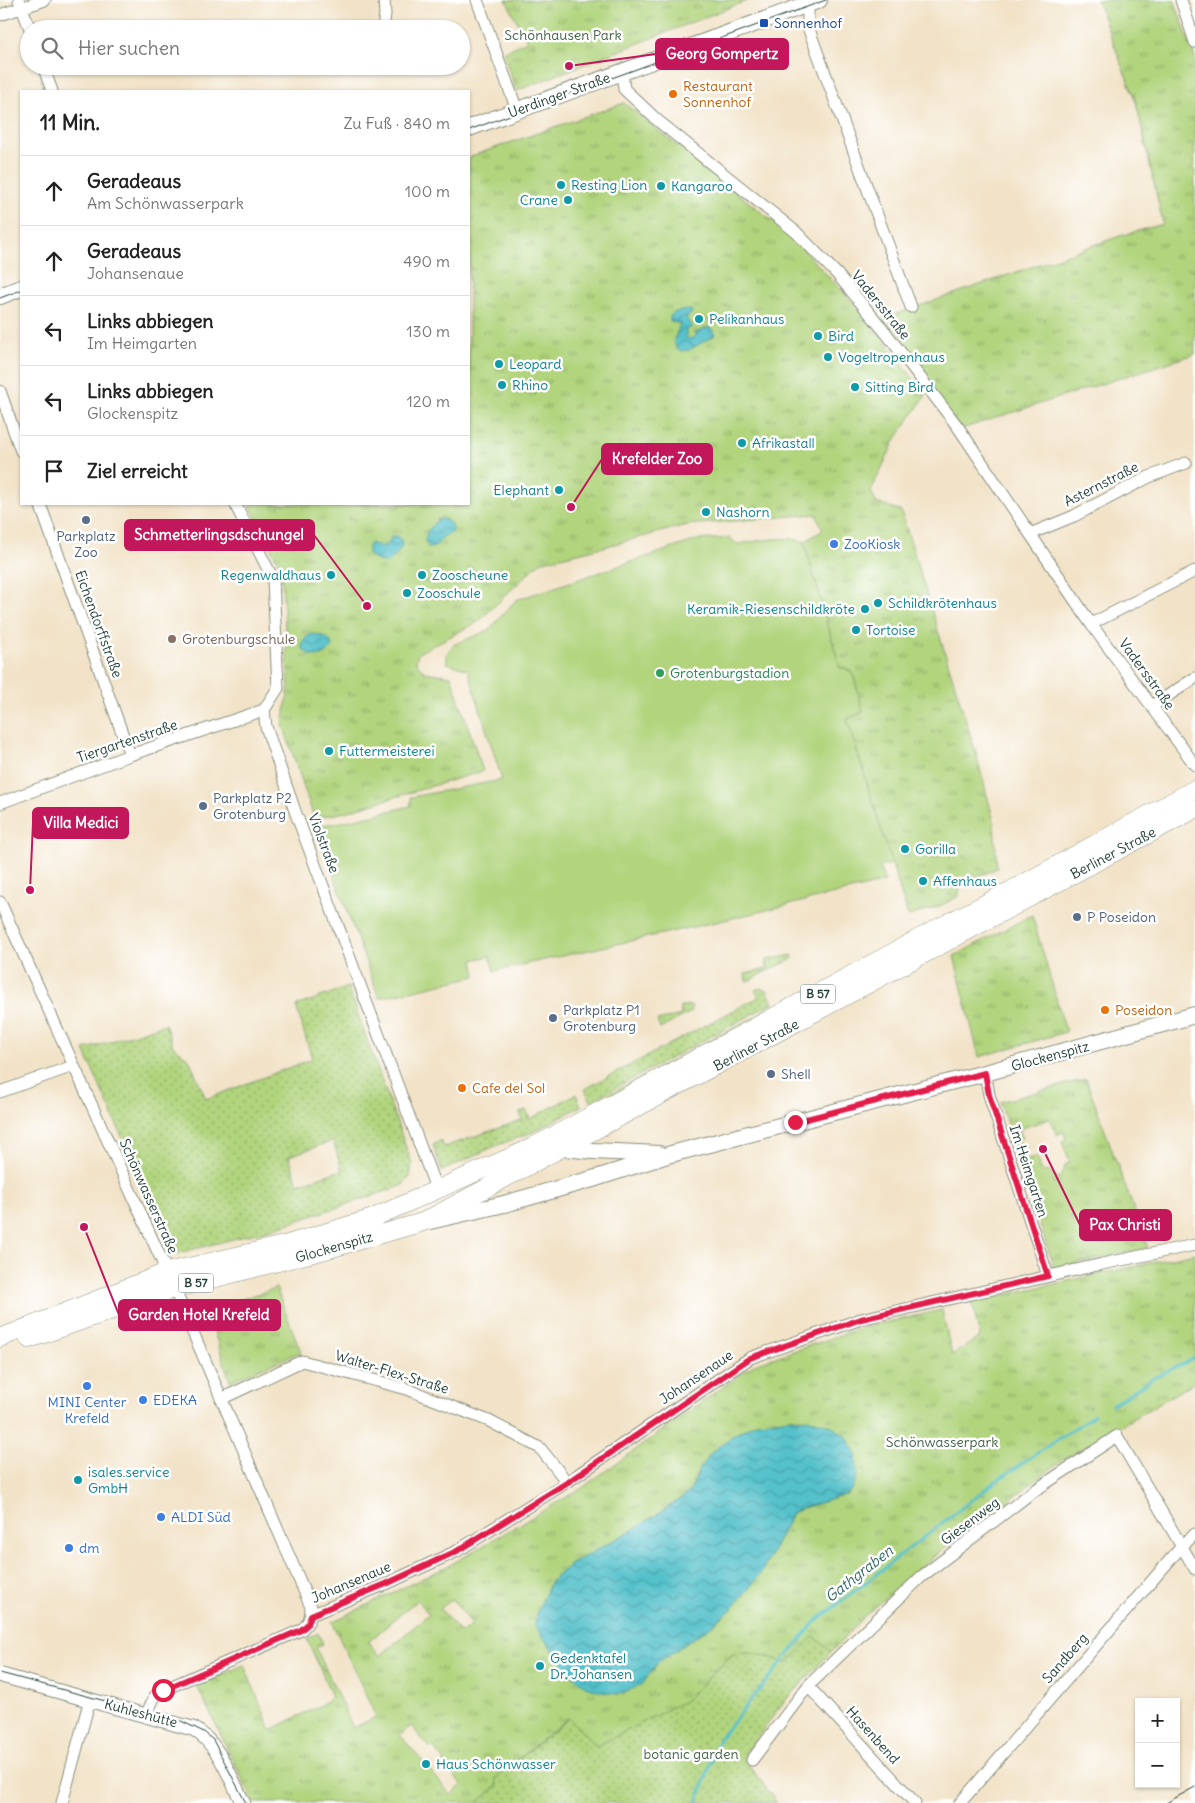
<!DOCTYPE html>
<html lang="de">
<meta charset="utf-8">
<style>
body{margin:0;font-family:Delius,sans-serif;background:#f6f6f6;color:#222}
.controls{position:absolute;right:15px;bottom:15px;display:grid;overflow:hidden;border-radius:0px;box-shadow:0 1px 4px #0004}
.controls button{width:45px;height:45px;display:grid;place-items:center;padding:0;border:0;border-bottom:1px solid #e0e0e0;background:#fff;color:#222;font:25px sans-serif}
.stop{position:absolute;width:15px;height:15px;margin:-11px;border:4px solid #e11d48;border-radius:50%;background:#fff}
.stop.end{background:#e11d48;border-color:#fff;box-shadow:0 1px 5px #0008}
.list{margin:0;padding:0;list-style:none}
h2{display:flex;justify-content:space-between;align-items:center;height:65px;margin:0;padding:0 20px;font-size:21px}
h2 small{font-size:16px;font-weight:400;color:#767676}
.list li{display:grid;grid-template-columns:32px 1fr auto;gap:15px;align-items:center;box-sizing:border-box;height:70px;padding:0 20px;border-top:1px solid #e0e0e0}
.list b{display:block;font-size:19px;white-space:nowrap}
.list p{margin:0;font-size:16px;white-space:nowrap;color:#767676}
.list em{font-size:16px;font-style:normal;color:#767676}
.icon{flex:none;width:28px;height:28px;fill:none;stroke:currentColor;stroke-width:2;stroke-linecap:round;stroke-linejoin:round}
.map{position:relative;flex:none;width:1195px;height:1803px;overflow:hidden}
.search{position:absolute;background:#fff;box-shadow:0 1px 4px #0004;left:20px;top:20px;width:450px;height:55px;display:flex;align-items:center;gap:12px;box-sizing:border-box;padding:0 18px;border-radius:28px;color:#767676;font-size:19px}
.panel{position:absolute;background:#fff;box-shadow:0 1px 4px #0004;left:20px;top:90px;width:450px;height:415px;border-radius:0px}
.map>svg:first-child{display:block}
.grass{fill:url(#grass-dots);stroke:#688858;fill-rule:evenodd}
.park{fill:url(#park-tufts);stroke:#688858;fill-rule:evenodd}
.pitch{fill:#b1d47d;stroke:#688858}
.water{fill:url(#water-waves);stroke:#3a7f80}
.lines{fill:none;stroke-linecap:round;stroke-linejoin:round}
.stream{stroke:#54c1cb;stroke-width:3}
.minor-casing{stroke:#88907e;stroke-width:13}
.tertiary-casing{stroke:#88907e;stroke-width:16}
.secondary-casing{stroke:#88907e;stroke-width:18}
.primary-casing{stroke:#88907e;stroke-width:19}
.minor{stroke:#fff;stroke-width:11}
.tertiary{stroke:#fff;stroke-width:14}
.secondary{stroke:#fff;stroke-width:16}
.primary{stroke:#fff;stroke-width:18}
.tram{stroke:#1f3d34;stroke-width:1}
.route{stroke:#e11d48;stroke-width:6}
.transit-dot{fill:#1a4fb4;stroke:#fff;stroke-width:2}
.food-dot{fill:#e8710a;stroke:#fff;stroke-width:2}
.culture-dot{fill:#0f9aa8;stroke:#fff;stroke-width:2}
.service-dot{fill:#5c6f8a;stroke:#fff;stroke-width:2}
.shop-dot{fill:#3f7fe0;stroke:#fff;stroke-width:2}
.education-dot{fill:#8d6e63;stroke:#fff;stroke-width:2}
.leisure-dot{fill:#2e9e5b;stroke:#fff;stroke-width:2}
.labels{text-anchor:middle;stroke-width:5;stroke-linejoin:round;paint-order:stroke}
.shield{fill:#fff;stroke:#627771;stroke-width:1}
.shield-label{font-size:12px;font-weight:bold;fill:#1f3d34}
.transit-label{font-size:14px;fill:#164399;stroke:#fff;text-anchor:start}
.park-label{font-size:14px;fill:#446346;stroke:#fff}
.food-label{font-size:14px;fill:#c56008;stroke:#fff;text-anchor:start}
.street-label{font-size:14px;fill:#1f3d34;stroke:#fff}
.culture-label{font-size:14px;fill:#0d838f;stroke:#fff;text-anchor:start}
.service-label{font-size:14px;fill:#4e5e75;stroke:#fff;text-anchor:start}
.shop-label{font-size:14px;fill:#366cbe;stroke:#fff;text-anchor:start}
.education-label{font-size:14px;fill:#785e54;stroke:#fff;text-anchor:start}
.leisure-label{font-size:14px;fill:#27864d;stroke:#fff;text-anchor:start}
.water-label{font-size:15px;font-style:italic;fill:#2f6561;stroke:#fff}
.leader{fill:none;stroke:#c2185b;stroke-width:2}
.callout-dot{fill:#c2185b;stroke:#fff;stroke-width:2}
.callout{fill:#c2185b;stroke:#c2185b;stroke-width:2}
.callout-label{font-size:15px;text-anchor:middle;font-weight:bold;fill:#fff}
</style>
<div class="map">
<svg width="1195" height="1803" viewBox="0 0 1195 1803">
<defs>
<pattern id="grass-dots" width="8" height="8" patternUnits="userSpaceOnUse" patternTransform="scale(1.25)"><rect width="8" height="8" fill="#b1d47d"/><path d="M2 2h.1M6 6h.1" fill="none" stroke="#8fad67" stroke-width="1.8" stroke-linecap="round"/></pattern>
<pattern id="park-tufts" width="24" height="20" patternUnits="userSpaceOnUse" patternTransform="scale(1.25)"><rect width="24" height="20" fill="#b1d47d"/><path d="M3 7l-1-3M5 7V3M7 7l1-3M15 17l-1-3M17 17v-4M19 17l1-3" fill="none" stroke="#8fad67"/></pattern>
<pattern id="water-waves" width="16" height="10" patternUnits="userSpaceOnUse" patternTransform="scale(1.25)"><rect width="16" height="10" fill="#54c1cb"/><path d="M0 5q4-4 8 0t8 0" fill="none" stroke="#459ea6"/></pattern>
</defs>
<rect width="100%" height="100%" fill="#fff"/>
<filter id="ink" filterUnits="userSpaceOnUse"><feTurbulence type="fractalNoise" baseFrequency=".02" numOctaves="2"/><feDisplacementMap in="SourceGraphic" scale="10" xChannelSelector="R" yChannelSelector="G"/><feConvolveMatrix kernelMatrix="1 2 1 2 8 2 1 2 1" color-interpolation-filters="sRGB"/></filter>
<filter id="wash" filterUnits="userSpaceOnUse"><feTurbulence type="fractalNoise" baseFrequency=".0096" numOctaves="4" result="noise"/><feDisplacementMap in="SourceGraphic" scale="20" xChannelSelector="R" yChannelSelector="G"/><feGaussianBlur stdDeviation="1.12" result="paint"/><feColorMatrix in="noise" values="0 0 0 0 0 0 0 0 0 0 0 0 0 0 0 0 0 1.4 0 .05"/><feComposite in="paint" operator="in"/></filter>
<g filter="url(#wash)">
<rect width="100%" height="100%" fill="#f2e3c8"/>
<path class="grass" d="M792 955 793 958 792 959 746 982 745 974 767 969V960Z
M348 987 412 1164 410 1177 402 1186 272 1229 179 1253 172 1251 84 1050 165 1024 173 1046 189 1059 206 1099 312 1059 296 1006ZM333 1141 342 1170 298 1184 289 1156Z
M760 988 767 990 773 1003 591 1101 585 1089 759 997 755 990Z
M688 1005 692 1007 691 1012 660 1029 657 1021 681 1015 680 1007Z
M774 1007 773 1011 590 1109 589 1105Z
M576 1094 581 1106 533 1132 493 1147 442 1171 433 1145 441 1140 444 1147 522 1120 520 1112 526 1110 530 1119Z
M814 1636 831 1652 793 1693 785 1700 743 1757 777 1803H477L497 1786 496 1778 569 1718 684 1701 733 1654C752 1650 769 1657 787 1663Z"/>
<path class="park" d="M506 0H749L516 91 503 52 527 41Z
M1097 0H1174L1195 57V354L961 429 879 320 1123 235 1163 224 1136 102Z
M624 103 789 234 863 314 926 395 895 440 871 491 876 503 901 511 976 753 994 822 997 868 960 885 959 896 938 907 908 916 847 719 863 712 853 673 845 668H840L804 542 823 530 816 514 687 525 603 547 540 562 478 622 418 653 416 662 424 672 451 676 483 771 341 813 314 818 283 725 289 686 281 568 249 504H469V157Z
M1032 915 1066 1032 979 1057 954 956Z
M1086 1079 1148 1248 1054 1268 1000 1102ZM1050 1119 1053 1126H1056L1054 1127 1056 1135 1064 1132 1066 1140 1062 1142 1070 1163 1066 1164 1059 1179 1047 1171 1043 1172 1037 1157 1025 1161 1018 1139 1022 1138 1019 1129Z
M1195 1253V1382L1064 1459 935 1556 866 1615 831 1652 814 1636 787 1663C769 1657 752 1650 733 1654L684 1701 597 1746 568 1718 496 1778 497 1786 477 1803H254L197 1686 244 1665 271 1730 325 1703 332 1696 307 1639 318 1633 323 1644 316 1648 353 1728 376 1717 332 1622 450 1565 582 1488 755 1364 861 1328 942 1310 952 1355 980 1337 972 1302ZM791 1418 815 1420 832 1426 848 1494 803 1508 792 1513 762 1572 714 1624 657 1663 651 1674 551 1581 571 1564 643 1524 685 1496 691 1489 699 1470ZM452 1599 472 1624 461 1633 440 1609ZM417 1600 429 1614 380 1656 368 1642ZM411 1726 430 1748 432 1746 445 1761 443 1763 462 1785 451 1795 400 1735Z
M276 1288 301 1352 230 1381 207 1310Z"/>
<path class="pitch" d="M730 538 737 544C755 542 787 534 804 542L840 668H845L853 673 863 712 847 719 892 864 880 867 885 882 716 922 494 971 490 956 473 960 476 976 379 998 316 826 342 822 411 806V797L502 780 468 670 447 663V653L453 645 489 630 516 600 697 540Z"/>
<path class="water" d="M691 310 692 313 686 318 692 327 686 330V337L689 339 695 337 696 333 708 327 714 330 715 335 689 350 679 351 676 348 674 341 680 324 670 321C669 310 682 311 691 310Z
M442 519C449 521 453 524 452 532L444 536 434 547 429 548 425 541 427 532 437 520Z
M396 536C411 544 394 556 387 563L375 560 368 554V545L371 543C381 548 388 549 391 537Z
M312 634C321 634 340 641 328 652 314 664 287 645 312 634Z
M791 1418 815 1420 832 1426 847 1437 856 1454 857 1475 854 1486 848 1494 803 1508 792 1513 762 1572 733 1608 714 1624 657 1663 642 1685 619 1694 603 1692 585 1686 568 1671 535 1626 536 1614 551 1581 571 1564 643 1524 685 1496 691 1489 699 1470 711 1453 732 1436 757 1422Z"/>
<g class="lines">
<path class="stream" d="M1112 1405 1153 1378 1195 1358
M697 1803 719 1739 815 1622 996 1481 1094 1415"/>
</g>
</g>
<g filter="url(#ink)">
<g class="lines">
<defs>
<path id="minor" d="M19 0 30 29
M477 0 517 110
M808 0V27L911 307
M1181 0 1195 42
M0 15 45 0
M383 28 385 14 384 0
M43 66 52 91
M622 72 624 89 657 120 796 232 837 274 886 333 958 427 1091 624 1195 765
M0 391 21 451
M40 504 130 755
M235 504 273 579 278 688 264 710 266 727 295 811 437 1191
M1030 534 1074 516 1149 477 1186 463
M1091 624 1195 571
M1152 706 1195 678
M0 803 130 755 264 710
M0 902 167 1272 311 1607C311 1618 309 1623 301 1630L163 1690 155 1696 146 1715
M985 1073 989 1095 1048 1276
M0 1092 73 1066
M221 1399 302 1361 407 1389 489 1421 540 1448 567 1482
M311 1615 386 1584 457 1551 567 1482 750 1358 861 1319 1102 1264 1195 1245
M808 1686 915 1803
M752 1760 808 1686 921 1577 1031 1493 1117 1436 1195 1569
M62 1803 90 1699
M960 1803 1182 1546 1195 1534"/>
<path id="tertiary" d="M0 1675 194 1729C219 1744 230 1777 243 1803"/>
<path id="secondary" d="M469 128 819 0
M0 296 21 288
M556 1147 593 1151 659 1154
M430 1221 504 1204 596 1178 671 1154 985 1073 1195 1015"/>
<path id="primary" d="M0 1338 167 1272 284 1245 373 1218 533 1147 940 927 1010 891 1195 789
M29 1339 173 1289 325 1250 423 1222 1195 809"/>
</defs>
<use href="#minor" class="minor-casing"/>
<use href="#tertiary" class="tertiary-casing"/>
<use href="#secondary" class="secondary-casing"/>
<use href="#primary" class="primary-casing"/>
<use href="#minor" class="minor"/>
<use href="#tertiary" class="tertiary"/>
<use href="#secondary" class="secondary"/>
<use href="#primary" class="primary"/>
<path class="tram" d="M469 130 826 0
M0 298 21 290
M0 1673 181 1721 204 1732 213 1740 246 1803
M1166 1803 1195 1787"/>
</g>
</g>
<g class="lines" filter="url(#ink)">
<path class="route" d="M163 1690 301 1630 308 1624 311 1615 386 1584 457 1551 568 1482 750 1358 861 1319 1048 1276 989 1095 985 1073 795 1122"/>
</g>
<rect class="transit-dot" x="759" y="18" width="10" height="10" rx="2.5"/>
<g class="food-dot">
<circle cx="673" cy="94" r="5"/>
<circle cx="1105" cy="1010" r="5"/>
<circle cx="462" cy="1088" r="5"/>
</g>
<g class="culture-dot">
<circle cx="561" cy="185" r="5"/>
<circle cx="661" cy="186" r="5"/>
<circle cx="568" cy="200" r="5"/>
<circle cx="699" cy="319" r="5"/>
<circle cx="818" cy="336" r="5"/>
<circle cx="828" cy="357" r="5"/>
<circle cx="499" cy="364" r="5"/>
<circle cx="502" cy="385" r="5"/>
<circle cx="855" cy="387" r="5"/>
<circle cx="742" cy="443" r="5"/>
<circle cx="559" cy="490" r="5"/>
<circle cx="706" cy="512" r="5"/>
<circle cx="331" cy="575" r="5"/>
<circle cx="422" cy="575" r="5"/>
<circle cx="407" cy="593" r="5"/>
<circle cx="878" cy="603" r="5"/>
<circle cx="865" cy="609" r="5"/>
<circle cx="856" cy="630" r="5"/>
<circle cx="329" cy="751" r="5"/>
<circle cx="905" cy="849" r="5"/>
<circle cx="923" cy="881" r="5"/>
<circle cx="78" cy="1480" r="5"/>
<circle cx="540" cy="1666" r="5"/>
<circle cx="426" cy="1764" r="5"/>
</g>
<g class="service-dot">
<circle cx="86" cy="520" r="5"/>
<circle cx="203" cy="806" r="5"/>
<circle cx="1077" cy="917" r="5"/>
<circle cx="553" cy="1018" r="5"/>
<circle cx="771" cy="1074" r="5"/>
</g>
<g class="shop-dot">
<circle cx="834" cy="544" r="5"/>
<circle cx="87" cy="1386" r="5"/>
<circle cx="143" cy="1400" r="5"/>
<circle cx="161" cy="1517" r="5"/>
<circle cx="69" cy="1548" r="5"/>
</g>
<circle class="education-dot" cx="172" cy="639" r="5"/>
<circle class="leisure-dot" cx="660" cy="673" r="5"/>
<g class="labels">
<g class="shield">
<rect x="800.5" y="984.5" width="35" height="19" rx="4"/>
<rect x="178.5" y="1273.5" width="35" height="19" rx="4"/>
</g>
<g class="shield-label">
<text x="818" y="998">B 57</text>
<text x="196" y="1287">B 57</text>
</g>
<g class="transit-label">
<text x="774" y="28">Sonnenhof</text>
</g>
<g class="park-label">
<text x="563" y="40">Schönhausen Park</text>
<text x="942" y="1447">Schönwasserpark</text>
<text x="691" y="1759">botanic garden</text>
</g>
<g class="food-label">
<text x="683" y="91">Restaurant<tspan x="683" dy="16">Sonnenhof</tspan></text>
<text x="1115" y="1015">Poseidon</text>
<text x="472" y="1093">Cafe del Sol</text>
</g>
<g class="street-label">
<text transform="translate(559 95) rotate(-20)" y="5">Uerdinger Straße</text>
<text transform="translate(881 305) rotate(51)" y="5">Vadersstraße</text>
<text transform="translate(1101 484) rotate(-27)" y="5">Asternstraße</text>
<text transform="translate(99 624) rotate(70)" y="5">Eichendorffstraße</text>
<text transform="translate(1147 674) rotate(54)" y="5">Vadersstraße</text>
<text transform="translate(127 741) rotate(-19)" y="5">Tiergartenstraße</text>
<text transform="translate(324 843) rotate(69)" y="5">Violstraße</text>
<text transform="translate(1113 853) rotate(-28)" y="5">Berliner Straße</text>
<text transform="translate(756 1045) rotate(-28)" y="5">Berliner Straße</text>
<text transform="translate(1050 1056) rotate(-15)" y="5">Glockenspitz</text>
<text transform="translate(1029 1171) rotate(72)" y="5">Im Heimgarten</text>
<text transform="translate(149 1196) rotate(66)" y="5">Schönwasserstraße</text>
<text transform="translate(334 1247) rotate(-16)" y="5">Glockenspitz</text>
<text transform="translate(392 1372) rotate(17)" y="5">Walter-Flex-Straße</text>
<text transform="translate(696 1377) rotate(-34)" y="5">Johansenaue</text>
<text transform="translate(970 1521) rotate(-37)" y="5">Giesenweg</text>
<text transform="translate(351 1582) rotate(-23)" y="5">Johansenaue</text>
<text transform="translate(1065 1658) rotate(-49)" y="5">Sandberg</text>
<text transform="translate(141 1713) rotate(15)" y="5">Kuhleshütte</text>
<text transform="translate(873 1735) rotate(48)" y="5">Hasenbend</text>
</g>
<g class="culture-label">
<text x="571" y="190">Resting Lion</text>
<text x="671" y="191">Kangaroo</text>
<text x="558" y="205" text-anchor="end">Crane</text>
<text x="709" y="324">Pelikanhaus</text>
<text x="828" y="341">Bird</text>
<text x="838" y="362">Vogeltropenhaus</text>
<text x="509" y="369">Leopard</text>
<text x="512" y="390">Rhino</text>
<text x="865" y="392">Sitting Bird</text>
<text x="752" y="448">Afrikastall</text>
<text x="549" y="495" text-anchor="end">Elephant</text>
<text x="716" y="517">Nashorn</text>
<text x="321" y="580" text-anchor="end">Regenwaldhaus</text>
<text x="432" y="580">Zooscheune</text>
<text x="417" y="598">Zooschule</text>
<text x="888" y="608">Schildkrötenhaus</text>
<text x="855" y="614" text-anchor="end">Keramik-Riesenschildkröte</text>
<text x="866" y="635">Tortoise</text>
<text x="339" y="756">Futtermeisterei</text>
<text x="915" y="854">Gorilla</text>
<text x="933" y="886">Affenhaus</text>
<text x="88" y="1477">isales.service<tspan x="88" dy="16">GmbH</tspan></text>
<text x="550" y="1663">Gedenktafel<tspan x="550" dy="16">Dr. Johansen</tspan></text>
<text x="436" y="1769">Haus Schönwasser</text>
</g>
<g class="service-label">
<text x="86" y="541" text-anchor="middle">Parkplatz<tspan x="86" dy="16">Zoo</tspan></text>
<text x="213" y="803">Parkplatz P2<tspan x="213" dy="16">Grotenburg</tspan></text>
<text x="1087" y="922">P Poseidon</text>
<text x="563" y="1015">Parkplatz P1<tspan x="563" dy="16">Grotenburg</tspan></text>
<text x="781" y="1079">Shell</text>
</g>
<g class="shop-label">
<text x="844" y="549">ZooKiosk</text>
<text x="153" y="1405">EDEKA</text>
<text x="87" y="1407" text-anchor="middle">MINI Center<tspan x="87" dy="16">Krefeld</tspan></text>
<text x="171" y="1522">ALDI Süd</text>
<text x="79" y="1553">dm</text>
</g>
<g class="education-label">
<text x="182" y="644">Grotenburgschule</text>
</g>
<g class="leisure-label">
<text x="670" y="678">Grotenburgstadion</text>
</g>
<g class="water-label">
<text transform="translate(859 1574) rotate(-38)" y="5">Gathgraben</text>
</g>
</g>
<path class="leader" d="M569 66L656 54M571 507L602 459M367 606L314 535M30 890L33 823M1043 1149L1080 1225M84 1227L119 1315"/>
<g class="callout-dot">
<circle cx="569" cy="66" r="5"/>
<circle cx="571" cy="507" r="5"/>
<circle cx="367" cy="606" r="5"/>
<circle cx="30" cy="890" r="5"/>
<circle cx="1043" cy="1149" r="5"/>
<circle cx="84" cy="1227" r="5"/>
</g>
<g class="callout">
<rect x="656" y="39" width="132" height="30" rx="5"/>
<rect x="602" y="444" width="110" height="30" rx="5"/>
<rect x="125" y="520" width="189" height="30" rx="5"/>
<rect x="33" y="808" width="95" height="30" rx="5"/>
<rect x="1080" y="1210" width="91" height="30" rx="5"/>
<rect x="119" y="1300" width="161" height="30" rx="5"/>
</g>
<g class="callout-label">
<text x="722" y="59">Georg Gompertz</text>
<text x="657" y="464">Krefelder Zoo</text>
<text x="219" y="540">Schmetterlingsdschungel</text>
<text x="81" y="828">Villa Medici</text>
<text x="1125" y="1230">Pax Christi</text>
<text x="199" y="1320">Garden Hotel Krefeld</text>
</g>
</svg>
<div class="controls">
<button>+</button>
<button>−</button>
</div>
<div class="stop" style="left:163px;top:1690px"></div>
<div class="stop end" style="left:795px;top:1122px"></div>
<div class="search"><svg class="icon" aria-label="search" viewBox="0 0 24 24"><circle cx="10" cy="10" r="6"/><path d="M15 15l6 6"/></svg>Hier suchen</div>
<section class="panel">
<h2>11 Min.<small>Zu Fuß · 840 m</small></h2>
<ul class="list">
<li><svg class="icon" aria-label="ahead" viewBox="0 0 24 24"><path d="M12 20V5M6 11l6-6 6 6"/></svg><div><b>Geradeaus</b><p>Am Schönwasserpark</p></div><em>100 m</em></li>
<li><svg class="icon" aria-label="ahead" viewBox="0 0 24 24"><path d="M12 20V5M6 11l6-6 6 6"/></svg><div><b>Geradeaus</b><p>Johansenaue</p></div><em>490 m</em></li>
<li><svg class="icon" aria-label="left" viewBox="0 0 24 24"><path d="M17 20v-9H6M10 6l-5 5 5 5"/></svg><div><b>Links abbiegen</b><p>Im Heimgarten</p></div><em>130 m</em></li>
<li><svg class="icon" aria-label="left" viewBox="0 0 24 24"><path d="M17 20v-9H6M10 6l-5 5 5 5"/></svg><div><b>Links abbiegen</b><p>Glockenspitz</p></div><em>120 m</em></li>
<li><svg class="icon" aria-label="arrive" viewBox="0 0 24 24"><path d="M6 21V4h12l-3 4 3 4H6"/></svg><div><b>Ziel erreicht</b></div></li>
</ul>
</section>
</div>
